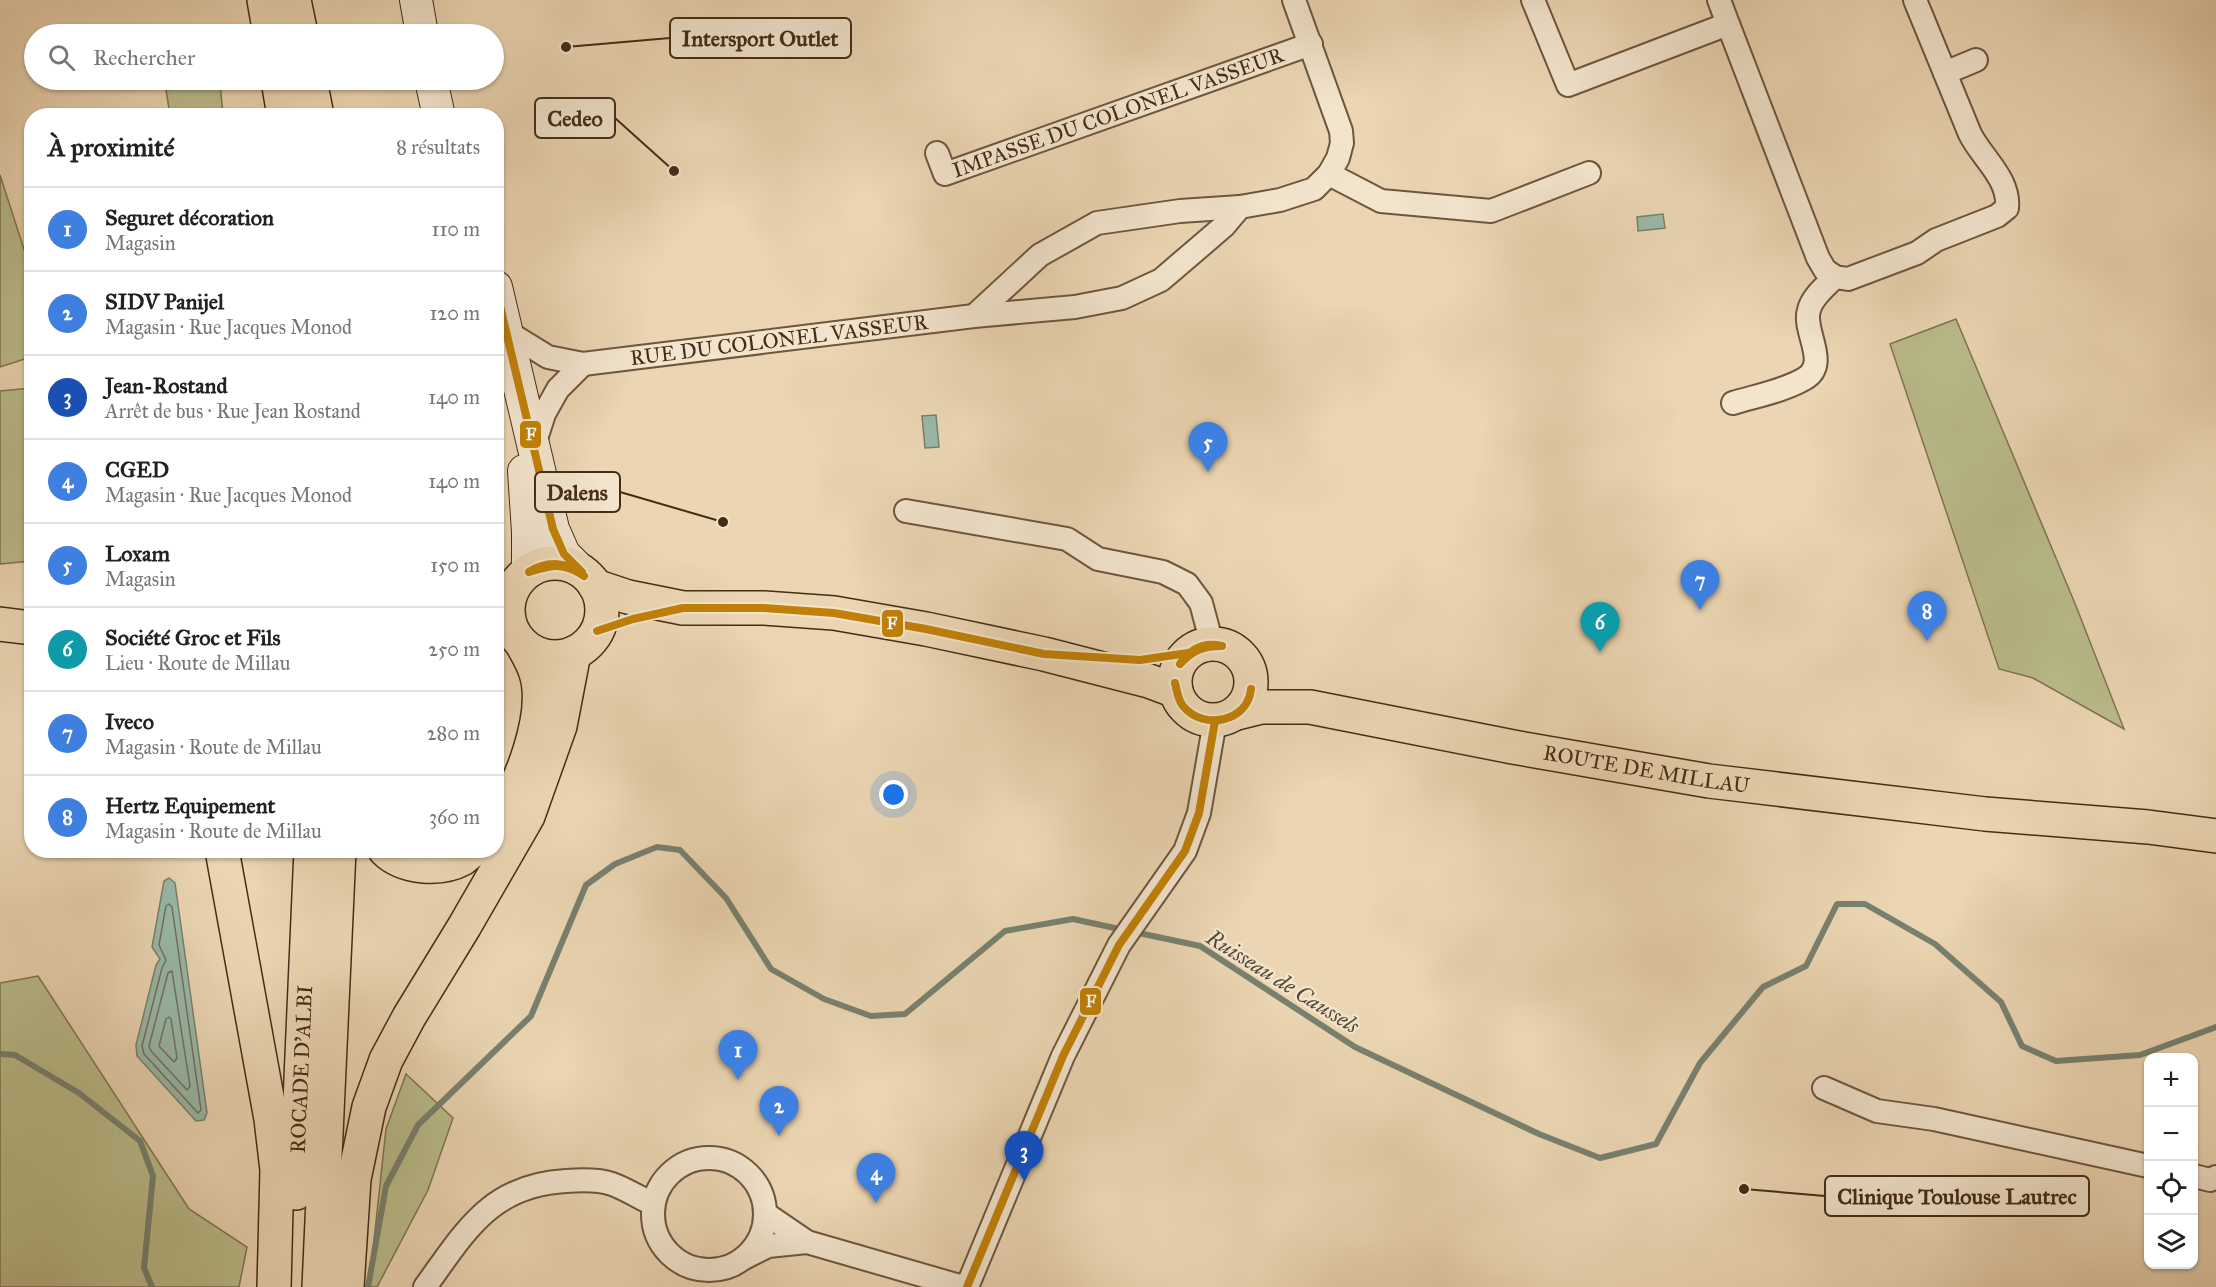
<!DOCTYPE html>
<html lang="fr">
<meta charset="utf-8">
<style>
body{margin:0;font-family:"IM FELL Great Primer",serif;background:#f6f6f6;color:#222}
.controls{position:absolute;right:18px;bottom:18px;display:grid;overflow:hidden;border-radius:12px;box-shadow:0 2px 4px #0004}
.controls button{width:54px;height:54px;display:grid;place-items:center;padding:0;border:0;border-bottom:2px solid #e0e0e0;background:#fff;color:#222;font:30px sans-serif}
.you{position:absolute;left:894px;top:795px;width:21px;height:21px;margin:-15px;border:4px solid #fff;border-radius:50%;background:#1a73e8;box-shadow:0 0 0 9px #1a73e833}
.badge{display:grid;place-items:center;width:39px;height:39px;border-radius:50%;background:#b45309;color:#fff;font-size:20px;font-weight:700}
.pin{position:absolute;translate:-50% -50px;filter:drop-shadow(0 2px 3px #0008)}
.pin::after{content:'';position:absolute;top:32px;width:21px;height:18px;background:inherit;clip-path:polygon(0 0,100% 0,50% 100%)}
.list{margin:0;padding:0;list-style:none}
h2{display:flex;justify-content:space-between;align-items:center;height:78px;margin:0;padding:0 24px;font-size:26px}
h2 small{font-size:20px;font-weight:400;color:#767676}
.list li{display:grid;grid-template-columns:39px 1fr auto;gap:18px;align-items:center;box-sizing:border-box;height:84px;padding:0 24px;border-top:2px solid #e0e0e0}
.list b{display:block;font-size:22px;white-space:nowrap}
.list p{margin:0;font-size:20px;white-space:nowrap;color:#767676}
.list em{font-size:20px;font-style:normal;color:#767676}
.icon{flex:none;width:33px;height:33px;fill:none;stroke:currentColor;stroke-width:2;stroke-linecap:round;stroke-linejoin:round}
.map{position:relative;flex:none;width:2216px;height:1287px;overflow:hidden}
.search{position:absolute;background:#fff;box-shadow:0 2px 4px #0004;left:24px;top:24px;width:480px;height:66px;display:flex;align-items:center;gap:15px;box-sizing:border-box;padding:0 21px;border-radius:33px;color:#767676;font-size:22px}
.panel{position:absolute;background:#fff;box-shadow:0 2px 4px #0004;left:24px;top:108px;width:480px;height:750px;border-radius:24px}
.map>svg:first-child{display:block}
.green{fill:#babc8a;stroke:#7f7450;stroke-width:1.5}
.water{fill:#99b9a9;stroke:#77816f;stroke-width:1.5}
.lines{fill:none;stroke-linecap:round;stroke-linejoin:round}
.shore{stroke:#6e7260;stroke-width:1.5}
.stream{stroke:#77816f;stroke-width:6}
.street-casing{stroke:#6e563e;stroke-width:26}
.secondary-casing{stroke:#442c17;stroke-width:34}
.primary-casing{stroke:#442c17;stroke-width:36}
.highway-casing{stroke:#442c17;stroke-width:36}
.street{stroke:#f2e4cd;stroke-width:22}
.secondary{stroke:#f2e4cd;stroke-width:32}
.primary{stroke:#ebd5b2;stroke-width:33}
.highway{stroke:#ebd5b2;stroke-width:33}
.bus-1-casing{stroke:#f2e4cd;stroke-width:12}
.bus-1{stroke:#c18107;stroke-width:8}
.labels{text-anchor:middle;stroke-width:5;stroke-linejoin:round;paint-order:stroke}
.street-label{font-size:21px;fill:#442c17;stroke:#f2e4cd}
.water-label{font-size:22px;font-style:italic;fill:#554834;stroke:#f2e4cd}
.leader{fill:none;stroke:#442c17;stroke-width:2}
.callout-dot{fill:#442c17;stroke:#f2e4cd;stroke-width:2}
.callout{fill:#f2e4cd;stroke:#442c17;stroke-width:2}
.callout-label{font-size:22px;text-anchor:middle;font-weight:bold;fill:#442c17}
.line-badge{stroke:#f2e4cd;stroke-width:2}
.badge-label{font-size:16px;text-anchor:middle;font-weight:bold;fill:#fff}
</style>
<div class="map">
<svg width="2216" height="1287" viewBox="0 0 2216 1287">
<rect width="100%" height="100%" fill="#ebd5b2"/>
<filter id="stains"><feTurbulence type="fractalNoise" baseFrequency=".00333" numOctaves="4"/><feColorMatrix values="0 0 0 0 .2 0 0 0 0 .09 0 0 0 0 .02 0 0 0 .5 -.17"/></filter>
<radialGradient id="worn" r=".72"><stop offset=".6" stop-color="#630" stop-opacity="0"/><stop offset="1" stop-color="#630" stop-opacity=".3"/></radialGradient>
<path class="green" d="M220 83 223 115H170L166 90Z
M0 175 31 271V357L0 367Z
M1956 319 2076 606 2124 729 2033 678 1999 669 1890 344Z
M31 388V561L0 564V391Z
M38 976 189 1209 247 1247 239 1287H0V983Z
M406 1074 453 1118 428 1190 377 1287H369L386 1129Z"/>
<path class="water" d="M1663 214 1665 228 1638 231 1637 217Z
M936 415 939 447 925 448 922 416Z
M169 878 175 883 207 1113 204 1120 196 1121 137 1056 136 1045 156 965 160 959 152 947 164 881Z"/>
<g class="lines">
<path class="shore" d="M169 904 172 907 201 1110 198 1113 144 1054 142 1046 162 968 166 960 159 945 166 906Z
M172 971 190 1086 187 1090 151 1051 149 1046 168 973Z
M169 1017 171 1019 177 1058 174 1062 159 1046 166 1019Z"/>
<path class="stream" d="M1134 932 1200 946 1355 1047 1539 1134 1600 1158 1656 1144 1700 1063 1763 987 1806 966 1837 904H1865L1935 944 2001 1002 2022 1046 2056 1061 2140 1055 2216 1027
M0 1054 15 1055 79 1093 140 1141 153 1176 144 1268 152 1287
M368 1287 386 1186 418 1125 531 1016 586 885 615 864 657 847 680 850 726 898 771 969 824 999 871 1016 905 1014 1005 931 1073 919 1124 930"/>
<defs>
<g id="street">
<path d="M1533 0 1568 85 1728 24 1719 0"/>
<path d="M1728 24 1818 258 1825 270 1835 277 1848 279 1917 253 1936 240 1997 216 2007 208C2010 179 1982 158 1970 134L1915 0"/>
<path d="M1945 73 1976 60"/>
<path id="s1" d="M937 153 945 174 1311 44"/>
<path d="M1329 174 1381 201 1491 211 1589 173"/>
<path d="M974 316 1040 255 1097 223 1180 211 1240 207 1280 200 1314 189 1329 174 1338 158 1342 143 1341 131 1294 0"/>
<path id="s2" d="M509 333 548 357 583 364 974 316 1075 307 1122 298 1161 280 1224 226 1240 207"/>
<path d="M1733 403C1756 396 1783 391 1804 379 1831 364 1802 331 1809 310 1812 297 1826 286 1835 277"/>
<path d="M534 445 544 414 558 389 583 364"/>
<path d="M906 511 1067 539 1098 559 1163 572 1187 584 1201 603 1212 644"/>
<path d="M1824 1088 1877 1111 1934 1119 2148 1166"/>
<circle cx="709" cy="1214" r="56"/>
<path d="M2194 1176 2210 1180 2216 1177"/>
<path d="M766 1214 807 1242 963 1287"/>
<path d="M746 1257 768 1246 807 1242"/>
<path d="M425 1287C465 1232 490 1185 566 1181 580 1180 598 1179 612 1184 626 1189 640 1198 653 1204"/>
<path d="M967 1287 1063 1056 1119 945 1185 851 1199 813 1215 721"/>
</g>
<path id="secondary" d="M416 0 422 34
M431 80 439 116
M496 287 553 529 564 554 582 572
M524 471 528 532V572"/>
<g id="primary">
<circle cx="555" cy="610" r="47"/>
<path d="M595 586 628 597 683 608H764L834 613 926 629 1044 654 1149 681 1176 691"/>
<path d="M0 624 32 628"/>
<circle cx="1213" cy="682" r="38"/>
<path id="s3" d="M1237 713 1261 707H1310L1513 747 1709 781 1985 814 2148 827 2216 836"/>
</g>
<g id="highway">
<path d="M264 0 270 34"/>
<path d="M294 0 301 34"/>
<path d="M278 80 284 116"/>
<path d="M310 80 317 116"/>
<path d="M496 822C520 787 549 715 536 673 533 663 527 653 522 644"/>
<path d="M222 850 271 1119 277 1170 274 1287"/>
<path d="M385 850C403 868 440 871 462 859 465 857 469 853 473 850"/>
<path id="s4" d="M296 1193 311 850"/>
<path d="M319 1287 339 850"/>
<path d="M347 1287 354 1179 369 1107 386 1060 409 1017 464 927 528 816 560 726 574 653"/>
</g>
</defs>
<use href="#street" class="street-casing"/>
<use href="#secondary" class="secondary-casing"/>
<use href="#primary" class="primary-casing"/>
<use href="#highway" class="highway-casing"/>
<use href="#street" class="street"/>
<use href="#secondary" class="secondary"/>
<use href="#primary" class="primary"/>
<use href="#highway" class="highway"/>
<defs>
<path id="bus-1" d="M496 289 553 529 564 554 582 572
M529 572C548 560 568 562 584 576
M529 572C552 565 563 562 584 576
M597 631 633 619 683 608H764L834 613 926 629 1044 654 1140 660 1188 653
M1180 664C1190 649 1204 642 1222 646
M1180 664C1193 650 1203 646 1222 646
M1175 683C1177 691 1178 700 1183 706 1203 731 1248 722 1251 689
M967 1287 1063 1056 1119 945 1185 851 1199 813 1215 721"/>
</defs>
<use href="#bus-1" class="bus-1-casing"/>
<use href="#bus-1" class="bus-1"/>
</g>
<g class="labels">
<g class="street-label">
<text dy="7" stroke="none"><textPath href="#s1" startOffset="206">IMPASSE DU COLONEL VASSEUR</textPath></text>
<text dy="7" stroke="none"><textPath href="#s2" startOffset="279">RUE DU COLONEL VASSEUR</textPath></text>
<text dy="7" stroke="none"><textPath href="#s3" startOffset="416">ROUTE DE MILLAU</textPath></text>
<text dy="7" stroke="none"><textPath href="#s4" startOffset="124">ROCADE D'ALBI</textPath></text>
</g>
<g class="water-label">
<text transform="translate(1283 981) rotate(32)" y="8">Ruisseau de Caussels</text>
</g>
</g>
<path class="leader" d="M566 47L670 38M674 171L615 118M723 522L620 492M1744 1189L1825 1196"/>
<g class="callout-dot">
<circle cx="566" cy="47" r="6"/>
<circle cx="674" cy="171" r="6"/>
<circle cx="723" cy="522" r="6"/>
<circle cx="1744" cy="1189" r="6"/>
</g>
<g class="callout">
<rect x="670" y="18" width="181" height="40" rx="6"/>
<rect x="535" y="98" width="80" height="40" rx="6"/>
<rect x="535" y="472" width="85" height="40" rx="6"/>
<rect x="1825" y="1176" width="264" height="40" rx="6"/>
</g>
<g class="callout-label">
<text x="760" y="46">Intersport Outlet</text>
<text x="575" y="126">Cedeo</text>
<text x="577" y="500">Dalens</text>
<text x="1957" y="1204">Clinique Toulouse Lautrec</text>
</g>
<g class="line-badge">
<rect x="519" y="420" width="23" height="29" rx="6" fill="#c18107"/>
<rect x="881" y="609" width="23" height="29" rx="6" fill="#c18107"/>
<rect x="1079" y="987" width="23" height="29" rx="6" fill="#c18107"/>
</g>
<g class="badge-label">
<text x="531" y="440">F</text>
<text x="892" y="629">F</text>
<text x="1091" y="1007">F</text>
</g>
<rect width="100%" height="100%" filter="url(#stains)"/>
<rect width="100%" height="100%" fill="url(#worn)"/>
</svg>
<div class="controls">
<button>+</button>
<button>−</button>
<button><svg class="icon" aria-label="locate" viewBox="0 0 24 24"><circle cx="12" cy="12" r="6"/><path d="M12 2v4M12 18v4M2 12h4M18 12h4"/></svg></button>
<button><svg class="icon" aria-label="layers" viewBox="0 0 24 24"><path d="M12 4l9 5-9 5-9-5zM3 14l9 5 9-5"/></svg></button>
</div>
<div class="you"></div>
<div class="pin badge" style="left:738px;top:1080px;background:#3f7fe0">1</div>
<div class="pin badge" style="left:779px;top:1136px;background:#3f7fe0">2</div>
<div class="pin badge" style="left:1024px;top:1181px;background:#1a4fb4">3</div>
<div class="pin badge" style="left:876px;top:1203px;background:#3f7fe0">4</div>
<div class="pin badge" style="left:1208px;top:472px;background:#3f7fe0">5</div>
<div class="pin badge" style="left:1600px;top:652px;background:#0f9aa8">6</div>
<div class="pin badge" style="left:1700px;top:610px;background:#3f7fe0">7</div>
<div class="pin badge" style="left:1927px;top:641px;background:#3f7fe0">8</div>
<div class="search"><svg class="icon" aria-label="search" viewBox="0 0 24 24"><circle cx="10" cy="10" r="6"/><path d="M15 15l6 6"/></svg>Rechercher</div>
<section class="panel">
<h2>À proximité<small>8 résultats</small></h2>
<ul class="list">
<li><span class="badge" style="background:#3f7fe0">1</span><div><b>Seguret décoration</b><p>Magasin</p></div><em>110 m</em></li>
<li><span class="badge" style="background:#3f7fe0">2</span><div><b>SIDV Panijel</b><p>Magasin · Rue Jacques Monod</p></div><em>120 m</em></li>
<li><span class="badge" style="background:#1a4fb4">3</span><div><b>Jean-Rostand</b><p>Arrêt de bus · Rue Jean Rostand</p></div><em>140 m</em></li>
<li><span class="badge" style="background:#3f7fe0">4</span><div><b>CGED</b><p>Magasin · Rue Jacques Monod</p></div><em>140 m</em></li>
<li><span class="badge" style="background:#3f7fe0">5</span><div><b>Loxam</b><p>Magasin</p></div><em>150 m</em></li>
<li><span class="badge" style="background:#0f9aa8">6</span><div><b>Société Groc et Fils</b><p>Lieu · Route de Millau</p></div><em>250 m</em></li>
<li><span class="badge" style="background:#3f7fe0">7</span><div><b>Iveco</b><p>Magasin · Route de Millau</p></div><em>280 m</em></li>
<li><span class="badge" style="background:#3f7fe0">8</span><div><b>Hertz Equipement</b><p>Magasin · Route de Millau</p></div><em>360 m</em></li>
</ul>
</section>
</div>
